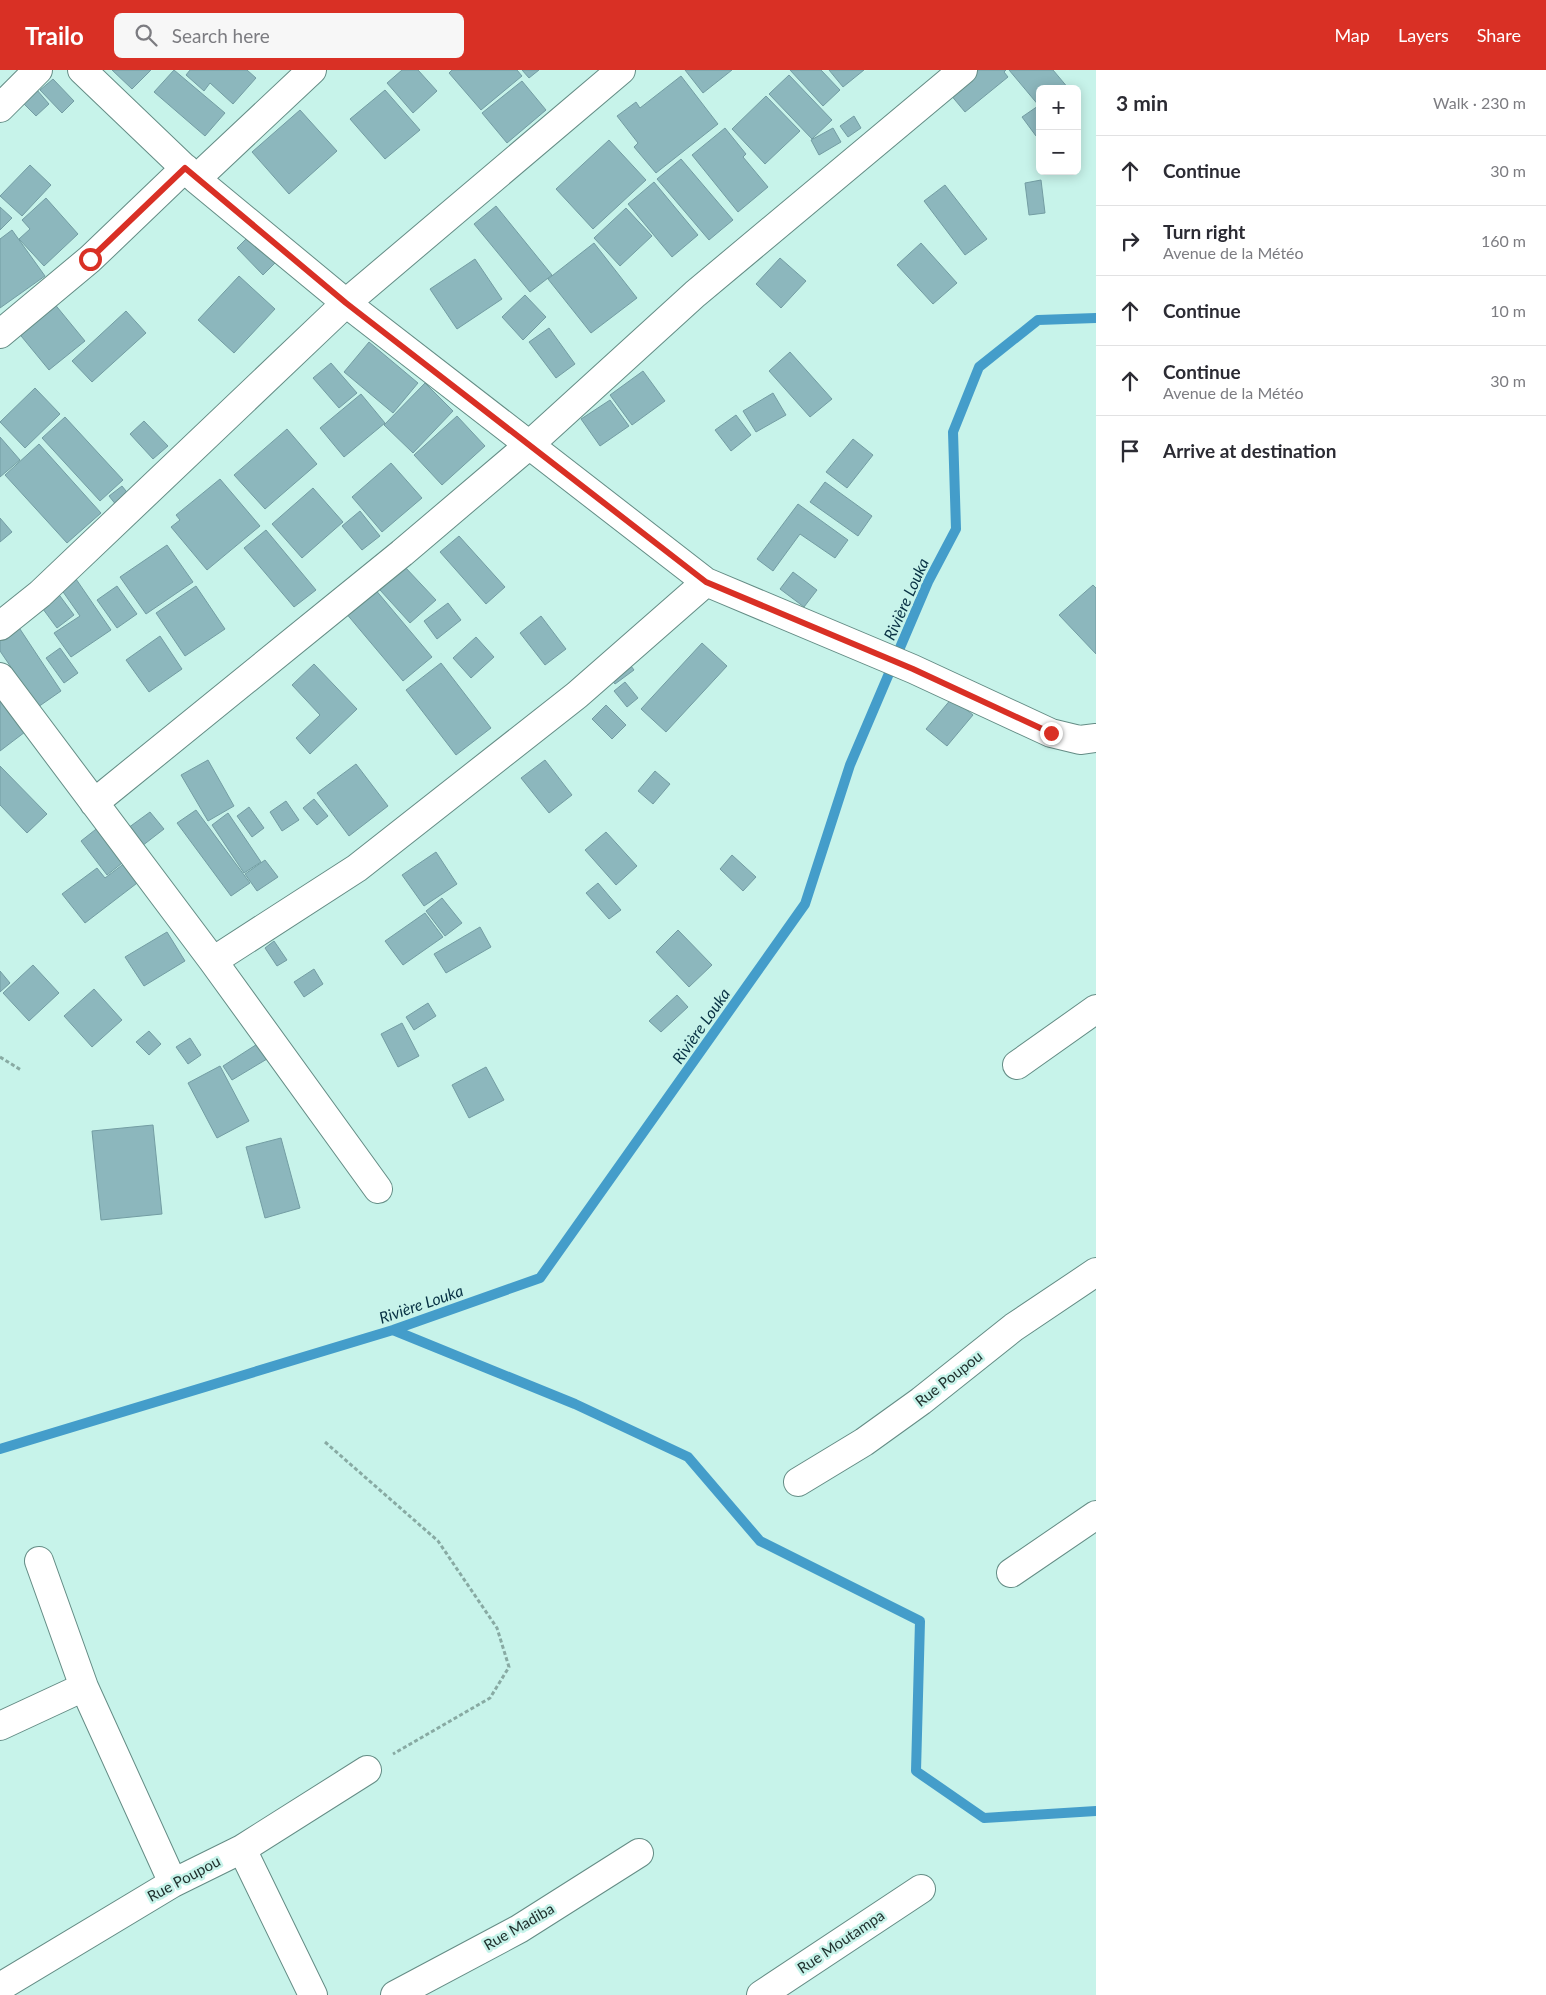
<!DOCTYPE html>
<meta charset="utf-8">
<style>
body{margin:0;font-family:Lato,sans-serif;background:#f7f7f7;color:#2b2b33}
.controls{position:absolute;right:15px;top:15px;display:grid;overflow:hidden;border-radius:8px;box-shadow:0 2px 12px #0003}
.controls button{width:45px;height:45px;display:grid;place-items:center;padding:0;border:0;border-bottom:1px solid #e1e1e2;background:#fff;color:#2b2b33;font:25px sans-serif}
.stop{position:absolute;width:15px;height:15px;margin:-11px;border:4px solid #d93025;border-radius:50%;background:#fff}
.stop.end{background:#d93025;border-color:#fff;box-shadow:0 1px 5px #0008}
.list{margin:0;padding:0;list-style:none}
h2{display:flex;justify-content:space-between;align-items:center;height:65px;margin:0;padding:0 20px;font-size:21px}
h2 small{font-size:16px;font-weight:400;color:#7c7c81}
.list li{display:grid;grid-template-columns:32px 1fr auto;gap:15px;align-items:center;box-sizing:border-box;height:70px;padding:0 20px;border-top:1px solid #e1e1e2}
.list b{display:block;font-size:19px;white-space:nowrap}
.list p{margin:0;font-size:16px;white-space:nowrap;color:#7c7c81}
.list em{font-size:16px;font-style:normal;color:#7c7c81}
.icon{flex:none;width:28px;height:28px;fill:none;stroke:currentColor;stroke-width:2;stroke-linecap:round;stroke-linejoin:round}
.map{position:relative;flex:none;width:1096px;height:1925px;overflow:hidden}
header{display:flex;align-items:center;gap:30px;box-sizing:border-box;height:70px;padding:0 25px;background:#d93025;color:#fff}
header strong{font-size:24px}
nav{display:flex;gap:28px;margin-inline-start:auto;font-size:18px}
.search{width:350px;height:45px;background:#f7f7f7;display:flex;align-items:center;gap:12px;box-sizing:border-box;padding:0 18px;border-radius:8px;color:#7c7c81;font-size:19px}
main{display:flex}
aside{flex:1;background:#fff}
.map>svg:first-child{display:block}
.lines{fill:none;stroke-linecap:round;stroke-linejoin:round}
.stream{stroke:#449dca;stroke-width:10}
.building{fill:#8cb7bd;stroke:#739da3}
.minor-casing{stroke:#648c85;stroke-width:30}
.path{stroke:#88aaa3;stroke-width:3;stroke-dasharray:4 2.5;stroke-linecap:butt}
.minor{stroke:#fff;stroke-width:28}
.route{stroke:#d93025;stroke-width:6}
.labels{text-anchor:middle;stroke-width:5;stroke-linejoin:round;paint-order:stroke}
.street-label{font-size:15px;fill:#20312e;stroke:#c7f3ea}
.water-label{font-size:16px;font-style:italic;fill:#073043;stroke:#c7f3ea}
</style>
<header>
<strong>Trailo</strong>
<div class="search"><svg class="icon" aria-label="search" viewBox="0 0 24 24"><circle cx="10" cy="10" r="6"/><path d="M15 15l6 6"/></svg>Search here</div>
<nav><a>Map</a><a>Layers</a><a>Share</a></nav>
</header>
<main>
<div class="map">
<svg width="1096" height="1925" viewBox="0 0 1096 1925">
<rect width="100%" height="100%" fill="#c7f3ea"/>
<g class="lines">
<path class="stream" d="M393 1260 575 1334 688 1387 760 1471 920 1551 916 1701 984 1748 1096 1741
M0 1379 393 1260 540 1208 805 834 850 695 928 512 956 459 953 362 979 297 1038 250 1096 248"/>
</g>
<path class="building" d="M112 0H151L132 19Z
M174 0 225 43 205 66 154 22Z
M190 0H247L256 8 233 34 210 13 204 21 186 5Z
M402 0H418L437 21 413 43 387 13Z
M452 0H517L522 6 481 40 449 3Z
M522 0H539L529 8Z
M685 0H732L703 23Z
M790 0H821L840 20 823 36Z
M829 0H864L843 17Z
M967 0H1006L1004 2 1008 7 965 42 945 18Z
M1009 0H1053L1069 19H1040V37Z
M789 5 832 50 812 69 769 24Z
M681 6 718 54 656 103 634 77 638 73 617 46 636 32 640 38Z
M53 9 74 31 62 43 40 20Z
M522 11 546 40 507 73 482 43Z
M37 20 49 34 36 46 23 33Z
M385 20 420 60 385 89 350 49Z
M766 26 800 61 765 94 732 59Z
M1038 36 1040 63 1036 66 1022 47Z
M300 40 337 81 289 124 252 82Z
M854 46 861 58 848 67 840 56Z
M725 58 746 84 743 87 768 117 738 142 692 85Z
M833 58 841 72 819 85 811 70Z
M609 70 646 110 593 159 556 119Z
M681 89 733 150 709 170 657 109Z
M30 95 51 115 22 146 0 126Z
M1041 110 1045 143 1029 145 1025 113Z
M654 112 698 165 672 187 628 134Z
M945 115 987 169 965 185 924 131Z
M46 128 78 164 44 196 19 169 30 159 22 150Z
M496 136 552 205 530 222 474 154Z
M0 137 12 148 0 160Z
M626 138 652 166 620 196 594 168Z
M12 160 45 206 0 238V169Z
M250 165 277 191 263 205 237 178Z
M594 173 637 228 591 263 548 209Z
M921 173 957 213 933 234 897 195Z
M780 188 806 211 781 238 756 214Z
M475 189 502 229 457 259 430 219Z
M239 206 275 239 234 283 198 250Z
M525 225 546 247 523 270 502 247Z
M53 232 85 271 49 300 17 261Z
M126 241 146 263 92 312 72 291Z
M549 258 575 294 556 308 529 272Z
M369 272 418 313 393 343 344 302Z
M790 282 832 329 810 347 769 301Z
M331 293 357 323 339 338 313 308Z
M643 301 665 331 632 355 610 325Z
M425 313 453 341 413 383 384 355Z
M35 318 60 344 25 378 0 352Z
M773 323 786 345 756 362 743 341Z
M361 324 385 353 344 387 320 358Z
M610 330 629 356 600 376 581 349Z
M736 345 751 365 731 381 715 360Z
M457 346 485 376 442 415 414 385Z
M65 347 123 410 100 431 42 368Z
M144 351 168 376 153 389 130 364Z
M287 359 317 394 265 439 234 405Z
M0 367 20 390 0 407Z
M853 369 873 385 847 418 826 402Z
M39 374 101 443 67 473 5 405Z
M391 393 422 428 382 462 352 427Z
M220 409 260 456 207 500 171 457 180 450 176 445Z
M825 412 872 446 858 466 810 432Z
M122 416 130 426 117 436 109 426Z
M313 418 343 452 302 488 272 454Z
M798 434 848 470 835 488 800 464 773 501 757 489Z
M360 441 380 466 362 480 342 456Z
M0 448 12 462 0 472Z
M266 460 316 520 294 537 244 478Z
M459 466 505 517 486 534 440 482Z
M167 475 193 512 146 544 120 507Z
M405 497 436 530 410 553 380 520Z
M793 502 817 520 804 537 780 519Z
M76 509 111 560 71 587 54 563 80 546 61 519Z
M1093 515 1096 518V584L1059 545Z
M117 516 137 544 117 558 97 530Z
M196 516 225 559 185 586 156 543Z
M374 518 432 587 403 611 345 542Z
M57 522 74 545 57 558 40 535Z
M448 533 461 550 437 569 424 551Z
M541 546 566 579 545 595 520 563Z
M16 553 61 621 38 637 0 581V564Z
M160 566 182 599 149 622 126 590Z
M476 567 494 587 471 608 453 588Z
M702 573 727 596 666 662 641 639Z
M60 578 78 603 64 613 46 588Z
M625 588 634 600 615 614 606 603Z
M441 593 491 658 456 685 406 620Z
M314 594 357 639 310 684 296 668 320 645 292 615Z
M625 612 638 628 627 637 614 621Z
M952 628 973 645 947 676 926 659Z
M0 630 25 662 0 681Z
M606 635 626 655 612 669 592 649Z
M208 690 234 736 208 751 181 705Z
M545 690 572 725 549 743 521 708Z
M356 694 388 736 349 766 317 723Z
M0 696 47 744 27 763 0 735Z
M655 701 670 714 653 734 638 721Z
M314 729 328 746 317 755 303 738Z
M286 731 299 750 282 761 270 742Z
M249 737 264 758 252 767 237 746Z
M196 740 250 813 231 826 177 753Z
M150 742 164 759 142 776 128 758Z
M228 743 261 792 244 803 212 755Z
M100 756 126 790 107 805 81 771Z
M606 762 637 796 616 815 585 780Z
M436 782 457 814 424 836 402 805Z
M732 785 756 807 743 821 720 799Z
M130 789 145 807 85 853 62 824 97 798 105 808Z
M265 790 278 807 257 821 245 804Z
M598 813 621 840 609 849 586 823Z
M442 828 462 853 445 866 426 841Z
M425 843 443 867 403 895 385 871Z
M480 857 491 877 446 903 434 884Z
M678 860 712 895 689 917 656 882Z
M167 862 185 891 144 916 125 887Z
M274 871 287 890 277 896 265 878Z
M33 895 59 923 29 951 3 923Z
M314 899 323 914 304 927 294 912Z
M0 901 10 913 0 922Z
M94 919 122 950 92 977 64 946Z
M677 925 688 937 661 962 649 951Z
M428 933 436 946 414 960 406 947Z
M402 953 419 986 398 997 381 964Z
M149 961 161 974 149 985 136 972Z
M190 968 201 985 188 994 176 977Z
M262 971 272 986 232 1010 223 996Z
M220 996 249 1051 217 1068 188 1013Z
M486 997 504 1030 469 1048 452 1015Z
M153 1055 162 1144 101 1150 92 1061Z
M281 1068 300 1138 265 1148 246 1077Z"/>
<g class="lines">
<defs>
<path id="minor" d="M82 0 196 109 346 233 706 512 913 599 1051 663 1080 670 1096 668
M0 38 38 0
M196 109 312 0
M0 264 90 189 185 98
M0 556 40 524 346 233 621 0
M0 607 213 891 378 1119
M94 733 402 483 528 376 695 224 963 0
M213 891 357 798 577 625 706 512
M1017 995 1096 939
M798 1412 864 1372 921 1331 1014 1257 1096 1202
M39 1491 84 1617 173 1813
M1011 1503 1096 1445
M0 1656 84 1617
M242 1779 313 1925
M0 1917 173 1813 242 1779 367 1700
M395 1925 519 1859 639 1783
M761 1925 921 1819"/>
</defs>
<use href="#minor" class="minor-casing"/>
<path class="path" d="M0 987 21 1000
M325 1372 438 1471 497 1558 509 1597 490 1628 393 1684"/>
<use href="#minor" class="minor"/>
</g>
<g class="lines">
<path class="route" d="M90 189 185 98 346 233 706 512 913 599 1051 663"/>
</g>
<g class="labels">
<g class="street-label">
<text transform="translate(949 1309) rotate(-38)" y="5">Rue Poupou</text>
<text transform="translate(184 1809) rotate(-28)" y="5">Rue Poupou</text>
<text transform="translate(519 1857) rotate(-30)" y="5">Rue Madiba</text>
<text transform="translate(841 1872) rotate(-34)" y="5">Rue Moutampa</text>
</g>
<g class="water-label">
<text transform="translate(906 529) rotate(-66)" y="6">Rivière Louka</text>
<text transform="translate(701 956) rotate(-55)" y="6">Rivière Louka</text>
<text transform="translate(421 1234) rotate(-19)" y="6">Rivière Louka</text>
</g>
</g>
</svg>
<div class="controls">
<button>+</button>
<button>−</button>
</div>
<div class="stop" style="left:90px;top:189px"></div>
<div class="stop end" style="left:1051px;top:663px"></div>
</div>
<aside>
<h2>3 min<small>Walk · 230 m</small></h2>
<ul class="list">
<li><svg class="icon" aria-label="ahead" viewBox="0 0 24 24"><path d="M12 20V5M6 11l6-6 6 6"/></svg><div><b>Continue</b></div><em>30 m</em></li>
<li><svg class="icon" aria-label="right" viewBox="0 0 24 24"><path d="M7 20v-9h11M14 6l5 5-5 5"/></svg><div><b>Turn right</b><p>Avenue de la Météo</p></div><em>160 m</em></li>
<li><svg class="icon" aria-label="ahead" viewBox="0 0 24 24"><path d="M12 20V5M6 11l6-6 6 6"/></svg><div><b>Continue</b></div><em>10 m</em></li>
<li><svg class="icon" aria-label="ahead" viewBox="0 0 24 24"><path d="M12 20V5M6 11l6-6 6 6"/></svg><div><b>Continue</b><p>Avenue de la Météo</p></div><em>30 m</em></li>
<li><svg class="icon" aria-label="arrive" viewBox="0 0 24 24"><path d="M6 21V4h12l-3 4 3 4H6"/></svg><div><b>Arrive at destination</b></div></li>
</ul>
</aside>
</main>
